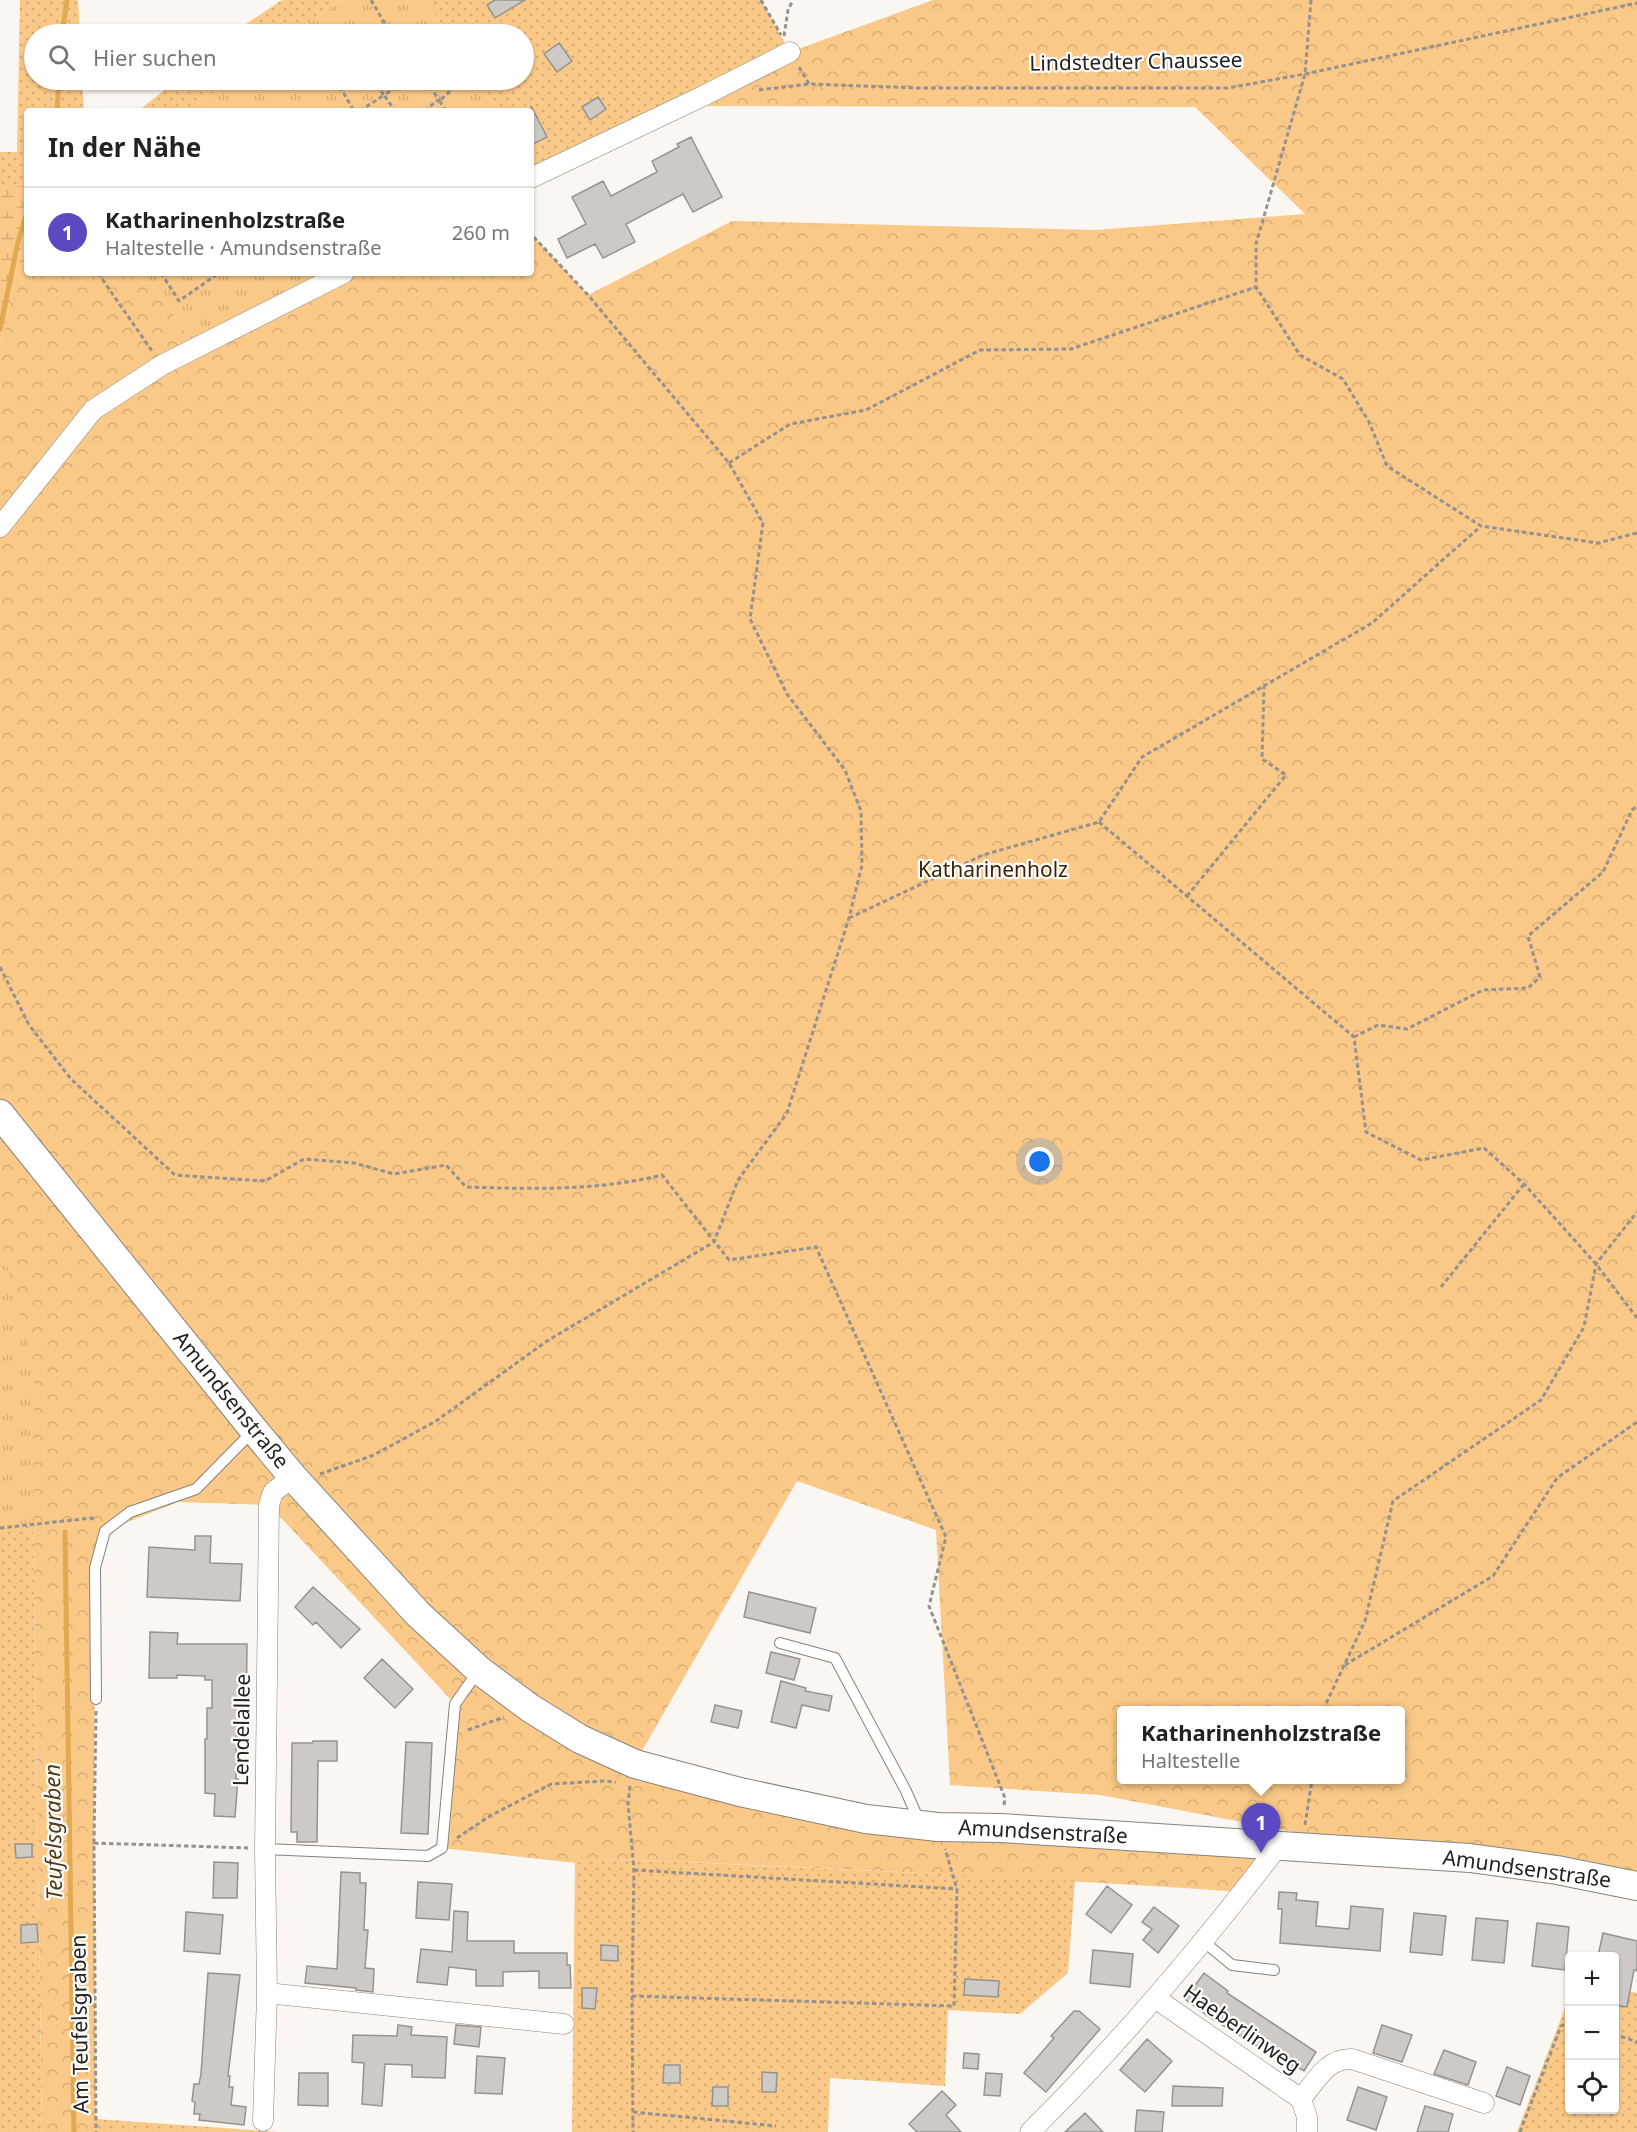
<!DOCTYPE html>
<html lang="de">
<meta charset="utf-8">
<style>
body{margin:0;font-family:"Noto Sans",sans-serif;background:#f2f2f2;color:#222}
.controls{position:absolute;right:18px;bottom:18px;display:grid;overflow:hidden;border-radius:6px;box-shadow:0 2px 4px #0004}
.controls button{width:54px;height:54px;display:grid;place-items:center;padding:0;border:0;border-bottom:2px solid #e0e0e0;background:#fff;color:#222;font:30px sans-serif}
.you{position:absolute;left:1040px;top:1162px;width:21px;height:21px;margin:-15px;border:4px solid #fff;border-radius:50%;background:#1a73e8;box-shadow:0 0 0 9px #1a73e833}
.badge{display:grid;place-items:center;width:39px;height:39px;border-radius:50%;background:#5a49c1;color:#fff;font-size:20px;font-weight:700}
.pin{position:absolute;translate:-50% -50px;filter:drop-shadow(0 2px 3px #0008)}
.pin::after{content:'';position:absolute;top:32px;width:21px;height:18px;background:inherit;clip-path:polygon(0 0,100% 0,50% 100%)}
.popup{position:absolute;left:1117px;top:1706px;width:288px;height:78px;box-sizing:border-box;display:grid;place-content:center;border-radius:6px;background:#fff;filter:drop-shadow(0 2px 4px #0005);font-size:20px;white-space:nowrap;color:#767676}
.popup b{font-size:22px;color:#222}
.popup::after{content:'';position:absolute;left:50%;top:100%;margin-left:-12px;border:12px solid transparent;border-top-color:#fff}
.list{margin:0;padding:0;list-style:none}
h2{display:flex;justify-content:space-between;align-items:center;height:78px;margin:0;padding:0 24px;font-size:26px}
h2 small{font-size:20px;font-weight:400;color:#767676}
.list li{display:grid;grid-template-columns:39px 1fr auto;gap:18px;align-items:center;box-sizing:border-box;height:90px;padding:0 24px;border-top:2px solid #e0e0e0}
.list b{display:block;font-size:22px;white-space:nowrap}
.list p{margin:0;font-size:20px;white-space:nowrap;color:#767676}
.list em{font-size:20px;font-style:normal;color:#767676}
.icon{flex:none;width:33px;height:33px;fill:none;stroke:currentColor;stroke-width:2;stroke-linecap:round;stroke-linejoin:round}
.map{position:relative;flex:none;width:1637px;height:2132px;overflow:hidden}
.search{position:absolute;background:#fff;box-shadow:0 2px 4px #0004;left:24px;top:24px;width:510px;height:66px;display:flex;align-items:center;gap:15px;box-sizing:border-box;padding:0 21px;border-radius:33px;color:#767676;font-size:22px}
.panel{position:absolute;background:#fff;box-shadow:0 2px 4px #0004;left:24px;top:108px;width:510px;height:168px;border-radius:6px}
.map>svg:first-child{display:block}
.grass{fill:url(#grass-dots)}
.forest{fill:url(#forest-crowns);fill-rule:evenodd}
.wetland{fill:url(#wetland-marsh)}
.park{fill:url(#park-tufts)}
.lines{fill:none;stroke-linecap:round;stroke-linejoin:round}
.stream{stroke:#e3a852;stroke-width:5}
.building{fill:#cdc9c4;stroke:#96938e;stroke-width:1.5}
.lane-casing{stroke:#86827d;stroke-width:12}
.street-casing{stroke:#86827d;stroke-width:21}
.secondary-casing{stroke:#86827d;stroke-width:30}
.path{stroke:#94918e;stroke-width:3;stroke-dasharray:4.5 3;stroke-linecap:butt}
.lane{stroke:#fff;stroke-width:10}
.street{stroke:#fff;stroke-width:20}
.secondary{stroke:#fff;stroke-width:28}
.labels{text-anchor:middle;stroke-width:4.5;stroke-linejoin:round;paint-order:stroke}
.street-label{font-size:21px;fill:#242220;stroke:#fff}
.park-label{font-size:21px;fill:#3c2400;stroke:#fff}
.water-label{font-size:22px;font-style:italic;fill:#533a16;stroke:#fff}
</style>
<div class="map">
<svg width="1637" height="2132" viewBox="0 0 1637 2132">
<defs>
<pattern id="grass-dots" width="8" height="8" patternUnits="userSpaceOnUse" patternTransform="scale(1.5)"><rect width="8" height="8" fill="#fac988"/><path d="M2 2h.1M6 6h.1" fill="none" stroke="#d6ac75" stroke-width="1.8" stroke-linecap="round"/></pattern>
<pattern id="forest-crowns" width="20" height="18" patternUnits="userSpaceOnUse" patternTransform="scale(1.5)"><rect width="20" height="18" fill="#fac988"/><path d="M2 6a3 3 0 1 1 6 0M12 15a3 3 0 1 1 6 0" fill="none" stroke="#d6ac75"/></pattern>
<pattern id="wetland-marsh" width="20" height="14" patternUnits="userSpaceOnUse" patternTransform="scale(1.5)"><rect width="20" height="14" fill="#fac988"/><path d="M1 5h8M5 5V1M11 12h8M15 12V8" fill="none" stroke="#d6ac75"/></pattern>
<pattern id="park-tufts" width="24" height="20" patternUnits="userSpaceOnUse" patternTransform="scale(1.5)"><rect width="24" height="20" fill="#fac988"/><path d="M3 7l-1-3M5 7V3M7 7l1-3M15 17l-1-3M17 17v-4M19 17l1-3" fill="none" stroke="#d6ac75"/></pattern>
</defs>
<rect width="100%" height="100%" fill="#faf6f1"/>
<path class="grass" d="M20 0H78L80 34H34V80H82L84 111H27V186H0V152H17Z
M282 0H341L293 34H231Z
M425 0H761L790 52 539 175 531 163V111H497L477 80H524V34H448Z
M177 80H232L188 111H138Z
M33 1524 42 2132H0V1528Z
M615 1859 1075 1880 1068 1973 1020 2014 948 2010 945 2086 830 2078 828 2132H572L575 1862Z
M1615 1988 1637 1993V2132H1517L1569 1998 1570 2110H1614Z
M96 2119 279 2132H96Z"/>
<path class="forest" d="M933 0H1637V1872L1299 1833 1100 1795 950 1785 936 1530 797 1481 635 1763 866 1819 1279 1845 1255 1893C1042 1878 828 1868 615 1859L576 1863 442 1848 455 1704 269 1505 178 1502 105 1531 95 1568 94 1843 96 2132H42L33 1524 24 1511 0 1509V350L27 224V273H144L196 347 344 273H531V234L588 295 732 221 1095 230 1305 214 1195 107 684 106 790 52ZM1122 1710H1400V1780H1122Z"/>
<path class="wetland" d="M0 186H27V224L0 350Z"/>
<path class="park" d="M341 0H425L448 34H293Z
M232 80H477L497 111H188Z
M144 273H344L196 347Z
M0 1238 34 1370 33 1524 0 1528Z"/>
<g class="lines">
<path class="stream" d="M62 34 67 0
M57 111 59 80
M0 329 18 242 27 212
M65 1532 74 2132"/>
</g>
<path class="building" d="M495 0H525L495 18 487 5Z
M559 43 572 61 557 72 544 54Z
M598 97 606 109 590 120 582 107Z
M531 106 547 137 531 145Z
M691 137 722 197 693 212 683 194 626 224 635 242 603 258 595 244 567 258 558 239 586 224 572 197 603 181 611 196 657 172 652 161 679 147 677 144Z
M195 1536H211L210 1563 242 1564 240 1601 147 1597 149 1547 195 1550Z
M313 1587 360 1629 341 1648 316 1622 313 1625 295 1607Z
M749 1592 816 1608 810 1633 744 1617Z
M150 1632 178 1633 177 1644H247L246 1723H238V1736H236V1779H238L235 1817 214 1816 215 1794 205 1793V1739H207V1708H212V1680H205V1676L177 1675V1678H149Z
M771 1652 800 1659 794 1680 766 1673Z
M382 1659 413 1689 395 1708 364 1678Z
M781 1681 806 1688 805 1691 832 1696 829 1711 802 1705 796 1728 771 1722Z
M715 1705 742 1711 738 1728 711 1722Z
M313 1741H337V1761H318L317 1842H297V1832H291L292 1743H312Z
M406 1742 432 1743 428 1834 401 1833Z
M15 1844H32V1857L16 1858Z
M214 1862 238 1863 237 1898H213Z
M341 1872 360 1873V1883H366L364 1930H368L365 1968 374 1969 373 1992 356 1990V1988L305 1983 307 1966 337 1969Z
M418 1882 452 1884 449 1920 416 1918Z
M1107 1886 1132 1905 1111 1933 1086 1914Z
M1279 1892 1297 1893 1296 1900 1318 1902 1316 1926 1349 1929 1351 1906 1383 1909 1380 1951 1280 1943 1282 1909H1278Z
M1154 1907 1179 1926 1158 1953 1143 1940 1152 1929 1142 1922Z
M454 1911 468 1912 467 1941H514V1953H567V1965H570L571 1988H539V1971L503 1972V1986H476V1970L449 1967 447 1985 417 1982 421 1949 452 1952Z
M186 1912 223 1915 220 1954 184 1951Z
M1414 1913 1446 1916 1442 1955 1410 1952Z
M1476 1918 1508 1921 1504 1963 1472 1960Z
M1537 1923 1569 1927 1565 1970 1532 1966Z
M37 1924 38 1942 21 1943V1925Z
M1603 1933 1637 1941V1971L1634 1970 1627 2007 1614 2005V1956H1598Z
M601 1945 618 1946V1961L601 1960Z
M1093 1950 1133 1954 1130 1987 1090 1983Z
M208 1973 240 1975 228 2076H230L229 2087H233L231 2105 246 2107 244 2125 199 2120 200 2114H194L195 2102 192 2101 194 2084H199L201 2074Z
M1204 1973 1228 1991 1227 1993 1316 2052 1304 2071 1294 2065 1291 2069 1271 2056 1272 2055 1209 2017 1185 1999Z
M965 1979 999 1981 998 1997 964 1995Z
M582 1988H597L595 2009 582 2008Z
M1074 2011H1079L1100 2029 1046 2092 1024 2073 1054 2038 1051 2036Z
M398 2025 412 2027 411 2035 447 2037 445 2078 412 2077V2065L385 2064 382 2106 362 2104 364 2063 352 2062 353 2035 397 2036Z
M456 2025 481 2027 479 2047 454 2044Z
M1382 2025 1412 2035 1402 2062 1373 2053Z
M1147 2039 1172 2061 1145 2092 1120 2070Z
M1444 2050 1476 2062 1468 2085 1434 2074Z
M964 2053 979 2054 978 2069 963 2068Z
M477 2056 505 2058 502 2094 475 2093Z
M664 2065H680V2083H663Z
M1507 2067 1530 2076 1520 2105 1496 2096Z
M762 2072 777 2073 776 2092H762Z
M299 2073H328V2106L298 2105Z
M986 2073 1002 2074 1000 2096 984 2095Z
M1173 2086 1223 2088 1222 2106H1172Z
M713 2087H728V2106H712Z
M1358 2087 1387 2097 1376 2130 1347 2120Z
M942 2091 956 2105 946 2115 961 2132H917L909 2124Z
M1425 2106 1453 2114 1448 2132H1417Z
M1137 2110 1164 2112 1162 2132H1135Z
M1085 2113 1103 2132H1065Z"/>
<g class="lines">
<defs>
<path id="lane" d="M780 1643 835 1658 906 1791 920 1823
M96 1699 95 1568 105 1531 130 1512 196 1489 254 1430
M265 1849 428 1856 442 1848 455 1704 479 1670
M1203 1941 1232 1965 1274 1970"/>
<path id="street" d="M531 178 701 97 790 52
M0 527 93 410 162 365 344 273
M293 1477 273 1492 269 1505 265 1849 267 1993 564 2024
M1155 1998 1301 2099 1307 2117V2132
M1301 2099C1316 2081 1327 2058 1352 2059L1484 2103
M263 2121 267 1993
M1030 2132C1120 2043 1202 1946 1279 1845"/>
<path id="secondary" d="M0 1114 254 1430 293 1477 418 1614 479 1670 530 1708 580 1739 635 1764 740 1792 866 1819 938 1827 1001 1828 1470 1858 1557 1870 1637 1886"/>
</defs>
<use href="#lane" class="lane-casing"/>
<use href="#street" class="street-casing"/>
<use href="#secondary" class="secondary-casing"/>
<path class="path" d="M371 0 391 34
M761 0 781 35
M1311 0 1305 74 1256 244V287L1300 355 1343 379 1369 422 1387 466 1481 526 1598 543 1637 533
M784 36 788 10 793 0
M799 67 809 84
M336 80 354 111
M371 80 384 95 409 80
M426 80 439 100 427 108
M759 90 809 84 919 88H1228L1305 74 1637 3
M360 111 384 95 395 111
M446 111 439 100C448 95 453 90 450 80
M98 273 152 351
M161 273 179 301 219 273
M729 463 790 424 866 410 980 350 1071 349 1256 287
M1099 822 1354 1037 1366 1132 1421 1160 1484 1148 1524 1184 1596 1264 1637 1318
M1187 896 1286 775 1262 759 1264 686
M849 918 983 855 1099 822 1142 757 1372 623 1481 526
M0 967 29 1025 71 1079 175 1175 265 1181 304 1159 354 1163 394 1174 446 1165 466 1187C532 1189 597 1191 662 1175L729 1260 816 1247 946 1537 929 1606 1005 1798 1004 1805
M1354 1037 1378 1025 1407 1029 1483 990 1528 988 1540 977 1528 936 1603 872 1632 810 1637 806
M1441 1287 1524 1184
M320 1474 374 1455 436 1421 547 1341 714 1242 738 1180 787 1113 849 918 862 865 861 811 845 770 787 694 750 619 763 523 729 463 588 295 531 234
M0 1528 92 1518 95 1522
M1345 1665 1493 1576 1557 1478 1637 1422
M1323 1710 1365 1621 1393 1501 1541 1400 1584 1327 1596 1264 1637 1212
M96 1711 94 1843 96 2132
M468 1730 504 1717
M630 1786 628 1804 634 1870 632 1996 633 2132
M1305 1825 1312 1780
M457 1838 490 1816 551 1784 604 1781 616 1782
M94 1843 248 1848
M634 1870 957 1889
M632 1996 954 2006 957 1889 945 1849
M1614 2034 1637 2042
M633 2112 776 2126
M1520 2132 1561 2026 1570 2022"/>
<use href="#lane" class="lane"/>
<use href="#street" class="street"/>
<use href="#secondary" class="secondary"/>
</g>
<g class="labels">
<g class="street-label">
<text transform="translate(1136 62) rotate(-1)" y="7">Lindstedter Chaussee</text>
<text transform="translate(231 1400) rotate(51)" y="7">Amundsenstraße</text>
<text transform="translate(242 1730) rotate(-89)" y="7">Lendelallee</text>
<text transform="translate(1043 1832) rotate(3)" y="7">Amundsenstraße</text>
<text transform="translate(1527 1869) rotate(8)" y="7">Amundsenstraße</text>
<text transform="translate(80 2024) rotate(-91)" y="7">Am Teufelsgraben</text>
<text transform="translate(1242 2029) rotate(35)" y="7">Haeberlinweg</text>
</g>
<g class="park-label">
<text x="993" y="877">Katharinenholz</text>
</g>
<g class="water-label">
<text transform="translate(53 1832) rotate(-91)" y="8">Teufelsgraben</text>
</g>
</g>
</svg>
<div class="controls">
<button>+</button>
<button>−</button>
<button><svg class="icon" aria-label="locate" viewBox="0 0 24 24"><circle cx="12" cy="12" r="6"/><path d="M12 2v4M12 18v4M2 12h4M18 12h4"/></svg></button>
</div>
<div class="you"></div>
<div class="pin badge" style="left:1261px;top:1853px">1</div>
<div class="popup"><b>Katharinenholzstraße</b>Haltestelle</div>
<div class="search"><svg class="icon" aria-label="search" viewBox="0 0 24 24"><circle cx="10" cy="10" r="6"/><path d="M15 15l6 6"/></svg>Hier suchen</div>
<section class="panel">
<h2>In der Nähe<small></small></h2>
<ul class="list">
<li><span class="badge">1</span><div><b>Katharinenholzstraße</b><p>Haltestelle · Amundsenstraße</p></div><em>260 m</em></li>
</ul>
</section>
</div>
